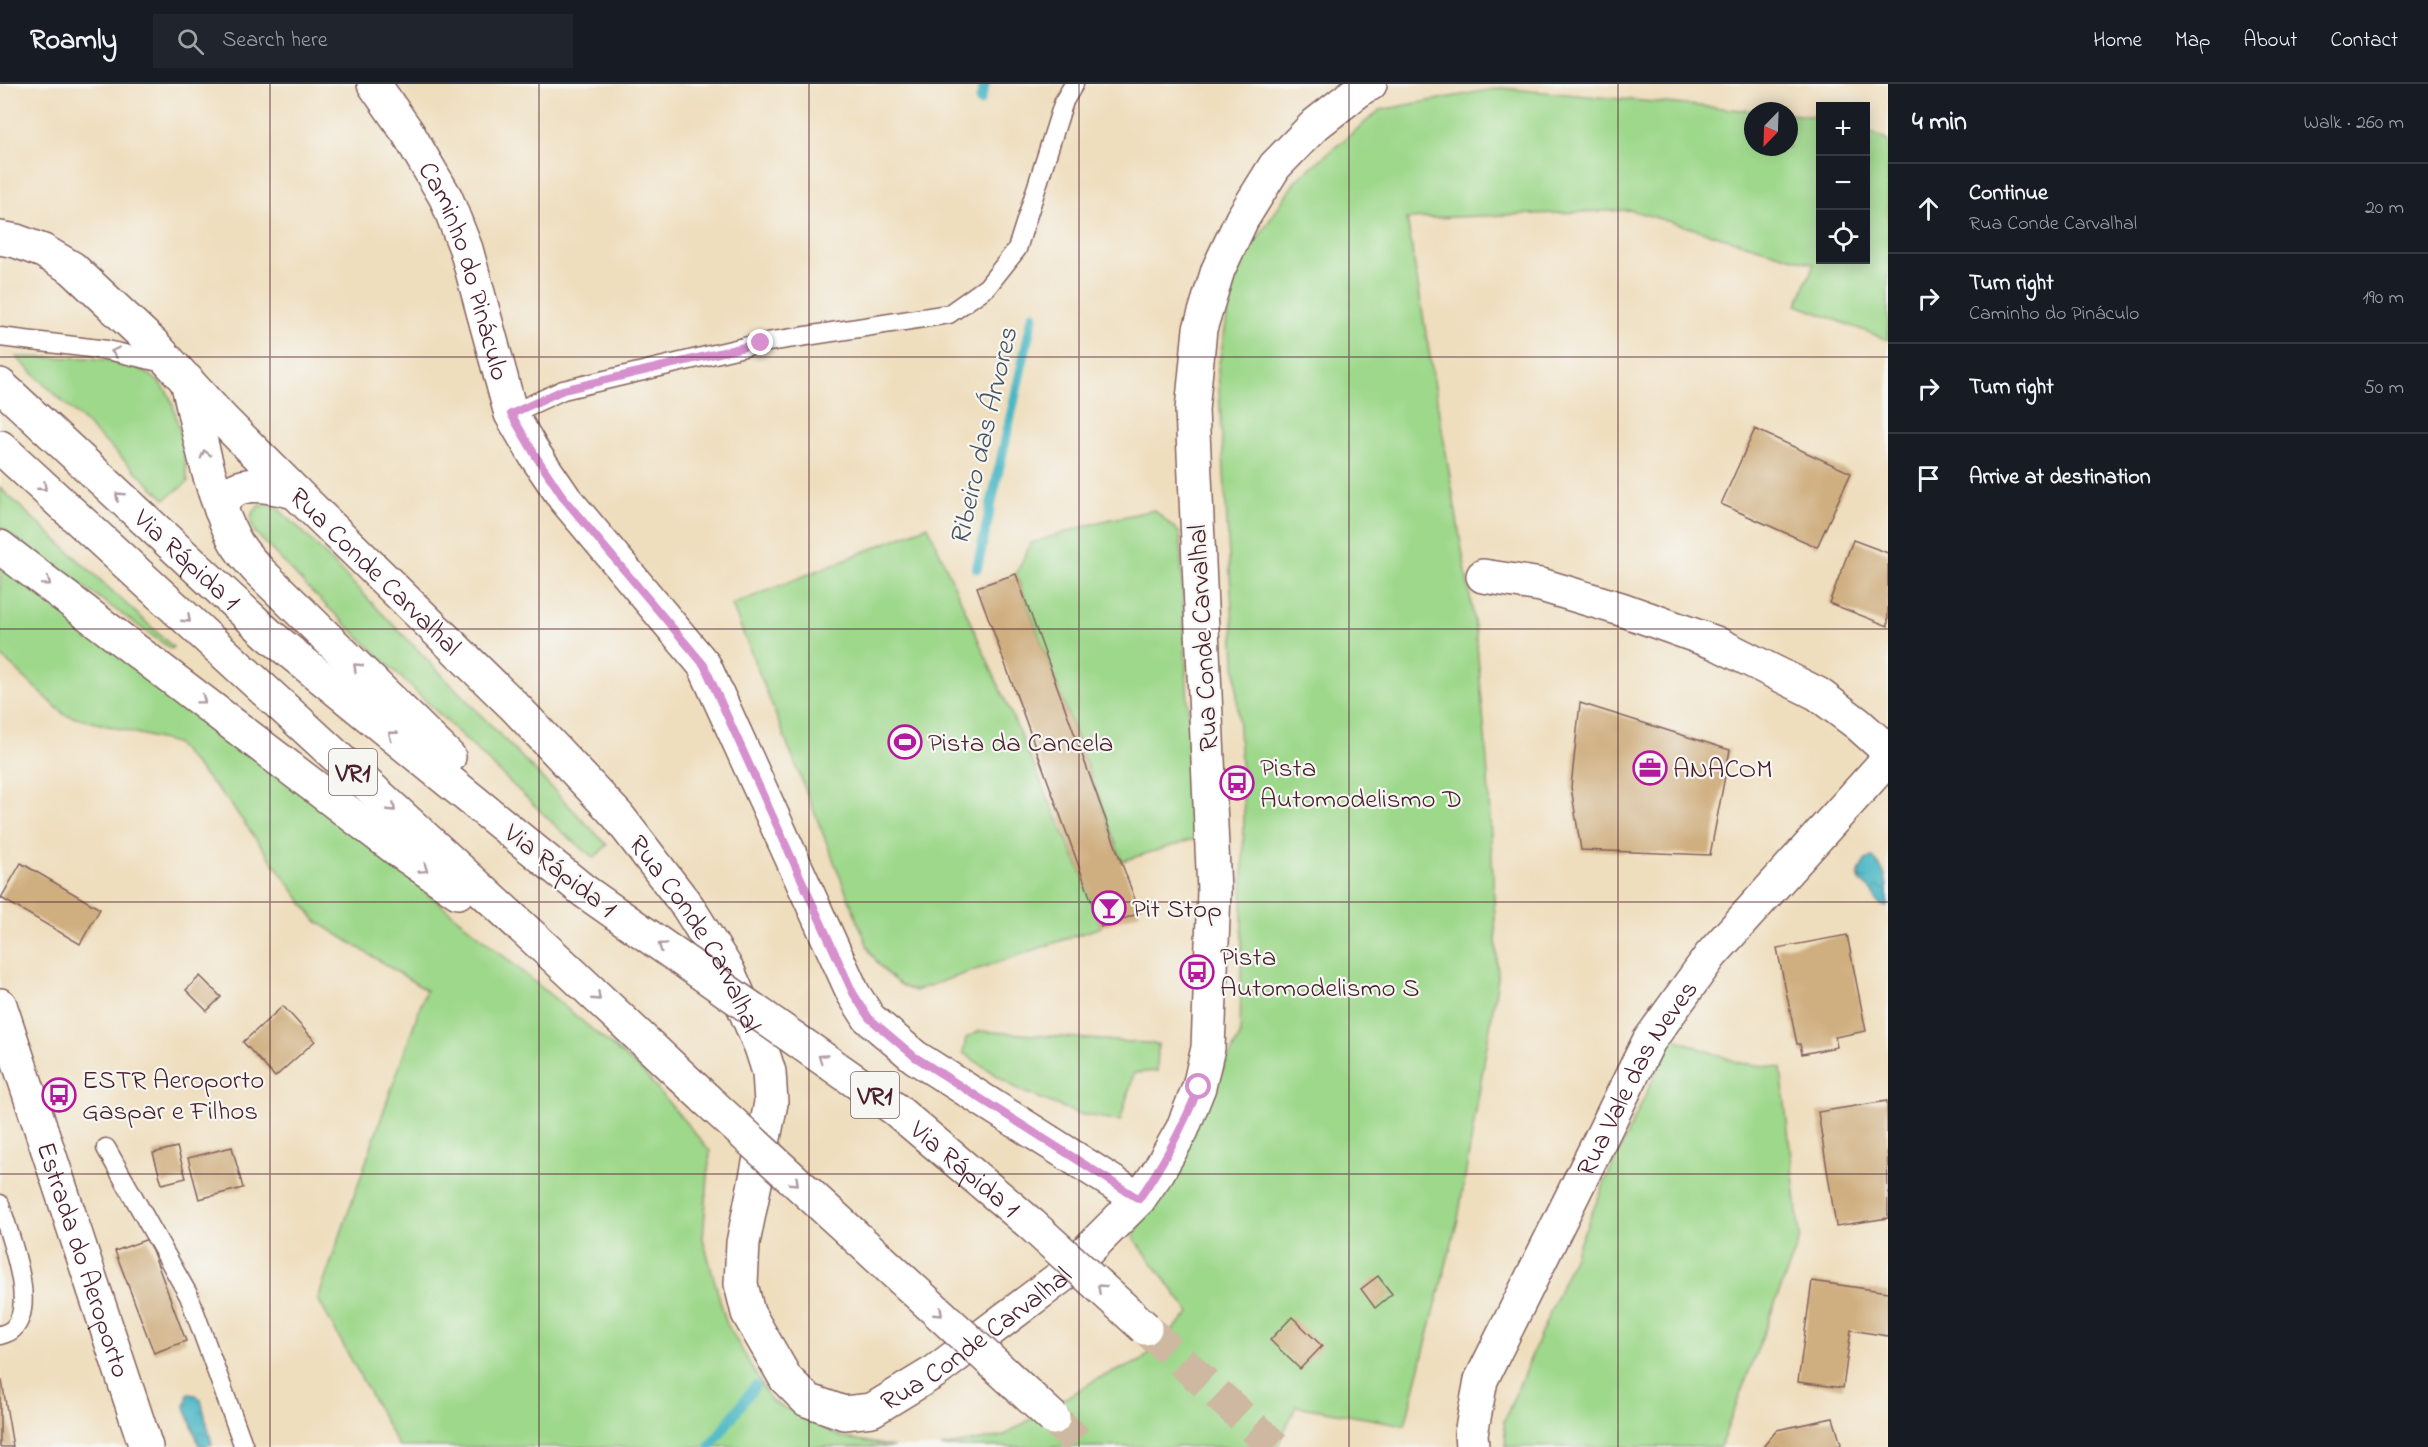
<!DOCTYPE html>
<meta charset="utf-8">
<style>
body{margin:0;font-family:"Indie Flower",sans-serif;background:#20242c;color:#f1f3f6}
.controls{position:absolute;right:18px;top:18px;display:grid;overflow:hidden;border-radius:0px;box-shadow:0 3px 15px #0003}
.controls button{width:54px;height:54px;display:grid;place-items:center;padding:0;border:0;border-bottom:2px solid #363941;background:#171b24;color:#f1f3f6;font:30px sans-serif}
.compass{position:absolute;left:1744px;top:18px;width:54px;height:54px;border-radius:50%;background:#171b24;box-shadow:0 3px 15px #0003;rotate:203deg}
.stop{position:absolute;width:18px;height:18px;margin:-14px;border:4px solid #d690ce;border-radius:50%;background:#fff}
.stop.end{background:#d690ce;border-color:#fff;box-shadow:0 2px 6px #0008}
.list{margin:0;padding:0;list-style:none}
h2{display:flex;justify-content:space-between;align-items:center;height:78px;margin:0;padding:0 24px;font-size:26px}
h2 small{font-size:20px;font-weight:400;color:#9ea1a6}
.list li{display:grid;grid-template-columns:39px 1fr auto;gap:18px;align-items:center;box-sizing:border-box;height:90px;padding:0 24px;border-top:2px solid #363941}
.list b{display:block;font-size:22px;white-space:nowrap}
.list p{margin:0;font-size:20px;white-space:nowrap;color:#9ea1a6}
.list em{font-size:20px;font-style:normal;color:#9ea1a6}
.icon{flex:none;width:33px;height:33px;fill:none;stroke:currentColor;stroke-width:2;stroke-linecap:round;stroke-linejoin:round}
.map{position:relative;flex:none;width:1888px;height:1363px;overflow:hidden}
header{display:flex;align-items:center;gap:36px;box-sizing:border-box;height:84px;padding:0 30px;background:#171b24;border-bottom:2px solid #363941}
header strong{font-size:28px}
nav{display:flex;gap:33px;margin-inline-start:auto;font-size:21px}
.search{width:420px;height:54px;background:#20242c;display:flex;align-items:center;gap:15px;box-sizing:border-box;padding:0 21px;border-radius:0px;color:#9ea1a6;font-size:22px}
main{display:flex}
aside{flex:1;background:#171b24}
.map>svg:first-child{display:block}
.green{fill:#9ed88b;stroke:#747c5b;stroke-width:1.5}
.water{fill:url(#water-ripples);stroke:#4a6b78;stroke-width:1.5}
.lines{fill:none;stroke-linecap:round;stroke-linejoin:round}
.stream{stroke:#49b7c4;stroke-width:10}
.building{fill:#cfae7f}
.trunk-tunnel{stroke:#ceb8a1;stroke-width:33;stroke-dasharray:33 16;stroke-linecap:butt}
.service-casing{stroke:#84625e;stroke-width:21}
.minor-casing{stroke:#84625e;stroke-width:36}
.secondary-casing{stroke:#84625e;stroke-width:36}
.trunk-casing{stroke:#84625e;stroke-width:36}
.service{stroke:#fff;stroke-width:18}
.minor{stroke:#fff;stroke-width:33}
.secondary{stroke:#fff;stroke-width:33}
.trunk{stroke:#fff;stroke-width:33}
.trunk-bridge-casing{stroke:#84625e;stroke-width:36;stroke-linecap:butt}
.trunk-bridge{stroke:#fff;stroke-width:33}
.oneway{stroke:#ae9aa0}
.route{stroke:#d690ce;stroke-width:8}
.grid{fill:none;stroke:#4a1f2b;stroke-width:1.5;stroke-opacity:0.55}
.labels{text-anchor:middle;stroke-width:4.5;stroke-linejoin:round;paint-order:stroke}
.shield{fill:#f6f6f2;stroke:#7e6067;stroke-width:1.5}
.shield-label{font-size:26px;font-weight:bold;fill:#4a1f2b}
.street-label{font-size:27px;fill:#4a1f2b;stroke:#f6f6f2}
.poi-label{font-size:27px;fill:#4a1f2b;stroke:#f6f6f2;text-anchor:start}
.water-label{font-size:28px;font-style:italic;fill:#4a5461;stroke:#f6f6f2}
</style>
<header>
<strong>Roamly</strong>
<div class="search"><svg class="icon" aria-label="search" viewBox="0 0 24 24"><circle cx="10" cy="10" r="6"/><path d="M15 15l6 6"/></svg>Search here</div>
<nav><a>Home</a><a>Map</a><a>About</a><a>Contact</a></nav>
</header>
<main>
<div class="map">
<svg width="1888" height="1363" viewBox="0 0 1888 1363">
<defs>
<pattern id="water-ripples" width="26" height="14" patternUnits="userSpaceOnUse" patternTransform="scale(1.5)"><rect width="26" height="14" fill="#49b7c4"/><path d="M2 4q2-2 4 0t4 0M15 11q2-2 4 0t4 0" fill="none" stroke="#3f949f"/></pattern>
</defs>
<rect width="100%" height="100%" fill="#f6f6f2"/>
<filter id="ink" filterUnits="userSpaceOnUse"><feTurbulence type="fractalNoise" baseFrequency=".0167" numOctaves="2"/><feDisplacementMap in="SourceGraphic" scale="12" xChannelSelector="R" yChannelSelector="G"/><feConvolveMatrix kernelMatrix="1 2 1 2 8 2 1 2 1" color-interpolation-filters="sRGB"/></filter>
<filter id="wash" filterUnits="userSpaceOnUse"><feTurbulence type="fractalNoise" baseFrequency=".008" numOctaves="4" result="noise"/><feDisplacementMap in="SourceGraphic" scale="24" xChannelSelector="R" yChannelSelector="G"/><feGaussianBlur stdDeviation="1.35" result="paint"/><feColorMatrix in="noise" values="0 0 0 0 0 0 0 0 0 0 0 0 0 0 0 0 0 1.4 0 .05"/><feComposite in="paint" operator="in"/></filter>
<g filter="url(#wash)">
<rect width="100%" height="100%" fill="#efdebe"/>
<path class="green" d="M1500 4 1753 27V63H1789V30L1820 33V176H1866V46L1888 57V256L1797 221 1814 180 1630 126 1407 135 1476 549 1487 676 1498 894 1458 1135 1405 1341 1296 1322 1277 1363H941L1003 1352 1097 1295 1141 1277 1190 1229 1133 1153 1240 952 1244 729 1218 285 1235 189 1296 96 1380 26Z
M16 273C63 276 136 263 167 308 178 325 184 376 188 398L165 415Z
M0 404 173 563 171 565 0 443Z
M268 420 277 424 302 447 607 761 594 774 561 747 307 503 254 447 251 437 252 429 259 422Z
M1154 426 1180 449 1194 755 1122 777 1016 490 1031 459 1099 438Z
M928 442 1084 795 1101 843 914 907C893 899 883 887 870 868L732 521Z
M0 484 11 490 350 745 641 986 710 1067 703 1155 726 1238 771 1317 841 1353 895 1363H399L318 1215 426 906 316 837 229 718 175 659 65 631 0 571Z
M979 947 1158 960 1157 987 1134 989 1120 1037 1079 1030 1019 1006 963 969 966 954Z
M1672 954 1740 979 1781 984 1800 1154 1720 1363H1506L1504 1337 1605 1098Z"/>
<path class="water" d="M1873 774C1888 787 1888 805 1887 823 1878 821 1876 818 1874 809L1861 798 1858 791 1865 776Z
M188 1310 196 1311 201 1316 212 1360 200 1363 185 1323Z"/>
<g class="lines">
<path class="stream" d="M980 17 985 0
M977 484 1033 231
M710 1363 755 1302"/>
</g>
<g id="blocks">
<path class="building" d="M1755 345 1851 389 1817 463 1721 420Z
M1853 456 1888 469V542L1829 519Z
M1016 490 1140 829 1101 843 977 503Z
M1580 619 1730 666 1710 771 1581 766 1571 703Z
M21 779 100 825 80 860 1 814Z
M1847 851 1866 947 1835 953 1837 963 1802 970 1800 960H1797L1777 864Z
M200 892 221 913 207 927 186 906Z
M283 922 315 957 275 993 243 958Z
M1887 1017 1888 1134 1836 1142 1818 1028Z
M177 1063 186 1094 162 1100 153 1069Z
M232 1063 243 1104 199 1115 188 1074Z
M148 1155 186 1257 154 1269 115 1167Z
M1378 1192 1392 1210 1375 1224 1361 1205Z
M1812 1197 1888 1208V1252L1851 1246 1843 1304 1798 1298Z
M1292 1233 1322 1262 1300 1285 1270 1256Z
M0 1297H2L13 1363H0Z
M1833 1334 1841 1360 1838 1363H1763L1777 1346Z"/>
</g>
</g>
<g filter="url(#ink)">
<use href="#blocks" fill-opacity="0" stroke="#84625e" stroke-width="1.5"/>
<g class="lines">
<path class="trunk-tunnel" d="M1145 1244 1275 1363
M1053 1334 1083 1363"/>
<defs>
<path id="service" d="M0 253 107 266 168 280
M511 330 563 306 761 259 949 230 987 203 1017 165 1064 17 1074 0
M106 1064 189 1212 244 1363
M0 1120C8 1149 38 1221 13 1245 10 1248 4 1250 0 1251"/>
<g id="minor">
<path id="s1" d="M374 0 408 49 446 114 466 165 511 330 535 371 565 415 704 581 853 909 869 934 915 973 1139 1115"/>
<path d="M1483 492 1541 501 1621 525 1716 559 1818 610 1858 640 1888 667"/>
<path id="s2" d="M1472 1363 1471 1350 1481 1296 1649 957 1711 871 1888 675"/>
</g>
<g id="secondary">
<path id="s3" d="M0 154 16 157 43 167 72 184 153 260 221 334 295 408 516 624 618 732 688 823 728 887 761 963 769 988 771 1019 743 1159 741 1200 748 1229 786 1295 807 1316 844 1329 872 1326 936 1287 1062 1192 1139 1115 1158 1088 1182 1046 1199 1003 1208 964 1214 807 1192 326 1200 245 1218 186 1242 135 1275 82 1316 40 1363 3 1370 0"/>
<path id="s4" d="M0 921 146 1363"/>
</g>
<g id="trunk">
<path d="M187 296C199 349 209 406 234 455 240 467 251 478 260 488L449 673"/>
<path id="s5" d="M0 301 268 550 584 807"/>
<path d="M0 363 560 878 706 1015"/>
<path d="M221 426C229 391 269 402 295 408"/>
<path d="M0 463 399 767 458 808"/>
</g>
</defs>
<use href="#service" class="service-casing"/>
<use href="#minor" class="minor-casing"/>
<use href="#secondary" class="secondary-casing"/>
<use href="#trunk" class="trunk-casing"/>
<use href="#service" class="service"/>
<use href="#minor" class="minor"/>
<use href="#secondary" class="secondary"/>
<use href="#trunk" class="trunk"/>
<defs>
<g id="trunk-bridge">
<path id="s6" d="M584 807 895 1025 1032 1141 1145 1244"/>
<path d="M706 1015 1053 1334"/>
</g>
</defs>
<use href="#trunk-bridge" class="trunk-bridge-casing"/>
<use href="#trunk-bridge" class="trunk-bridge"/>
</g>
<defs><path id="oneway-chevron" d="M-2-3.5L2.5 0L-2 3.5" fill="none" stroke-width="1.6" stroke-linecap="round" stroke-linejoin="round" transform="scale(1.5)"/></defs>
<g class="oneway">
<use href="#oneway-chevron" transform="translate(115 268) rotate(-168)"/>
<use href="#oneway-chevron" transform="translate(205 370) rotate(-106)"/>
<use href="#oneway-chevron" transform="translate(43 403) rotate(43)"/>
<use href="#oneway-chevron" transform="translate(119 412) rotate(-137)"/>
<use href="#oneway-chevron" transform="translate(47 498) rotate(37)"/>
<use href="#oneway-chevron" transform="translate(187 535) rotate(43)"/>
<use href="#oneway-chevron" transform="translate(357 583) rotate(-136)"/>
<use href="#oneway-chevron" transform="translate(202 616) rotate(37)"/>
<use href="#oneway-chevron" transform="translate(392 651) rotate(-141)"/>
<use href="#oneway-chevron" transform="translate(392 724) rotate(43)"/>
<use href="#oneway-chevron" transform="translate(424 785) rotate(35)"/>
<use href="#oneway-chevron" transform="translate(662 862) rotate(-145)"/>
<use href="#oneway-chevron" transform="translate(597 913) rotate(43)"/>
<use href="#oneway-chevron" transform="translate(822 974) rotate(-145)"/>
<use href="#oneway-chevron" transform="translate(795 1098) rotate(43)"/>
<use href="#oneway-chevron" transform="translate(1101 1204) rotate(-138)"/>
<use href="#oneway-chevron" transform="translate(939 1229) rotate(43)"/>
</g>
</g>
<g class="lines" filter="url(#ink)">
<path class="route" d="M761 259 563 306 511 330 535 371 565 416 704 581 853 909 869 934 915 973 1139 1115C1164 1079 1183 1043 1199 1003"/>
</g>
<path class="grid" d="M270 0V1363M539 0V1363M809 0V1363M1079 0V1363M1349 0V1363M1618 0V1363M0 273H1888M0 545H1888M0 818H1888M0 1090H1888"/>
<defs>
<symbol id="stadium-ring" viewBox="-11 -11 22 22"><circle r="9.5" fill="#f6f6f2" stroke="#b5179e" stroke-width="1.5"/><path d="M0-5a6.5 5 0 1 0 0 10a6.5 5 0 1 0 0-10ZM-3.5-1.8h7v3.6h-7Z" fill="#b5179e"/></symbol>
<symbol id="office-ring" viewBox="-11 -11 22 22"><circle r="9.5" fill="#f6f6f2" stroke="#b5179e" stroke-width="1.5"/><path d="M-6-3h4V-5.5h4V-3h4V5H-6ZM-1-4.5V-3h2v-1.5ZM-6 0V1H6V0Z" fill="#b5179e"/></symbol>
<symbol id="bus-ring" viewBox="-11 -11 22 22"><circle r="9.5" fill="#f6f6f2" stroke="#b5179e" stroke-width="1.5"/><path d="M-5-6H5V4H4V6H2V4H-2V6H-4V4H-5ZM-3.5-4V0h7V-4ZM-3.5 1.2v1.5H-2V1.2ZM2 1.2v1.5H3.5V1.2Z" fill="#b5179e"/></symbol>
<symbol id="bar-ring" viewBox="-11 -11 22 22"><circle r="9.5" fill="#f6f6f2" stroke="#b5179e" stroke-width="1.5"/><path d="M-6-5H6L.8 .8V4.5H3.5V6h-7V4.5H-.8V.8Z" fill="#b5179e"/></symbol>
</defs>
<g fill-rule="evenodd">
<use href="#stadium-ring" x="886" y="639" width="38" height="38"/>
<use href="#office-ring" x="1631" y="665" width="38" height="38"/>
<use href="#bus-ring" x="1218" y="680" width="38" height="38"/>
<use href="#bar-ring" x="1090" y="805" width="38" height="38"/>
<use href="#bus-ring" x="1178" y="869" width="38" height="38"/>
<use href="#bus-ring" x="40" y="992" width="38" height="38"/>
</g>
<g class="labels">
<g class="shield">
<rect x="329" y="665" width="48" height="46" rx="4.5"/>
<rect x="851" y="988" width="48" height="46" rx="4.5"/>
</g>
<g class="shield-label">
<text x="353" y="697">VR1</text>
<text x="875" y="1020">VR1</text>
</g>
<g class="street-label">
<text dy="9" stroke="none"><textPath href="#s1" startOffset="210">Caminho do Pináculo</textPath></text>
<text dy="9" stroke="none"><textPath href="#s5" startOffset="256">Via Rápida 1</textPath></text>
<text dy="9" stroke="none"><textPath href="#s3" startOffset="508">Rua Conde Carvalhal</textPath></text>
<text transform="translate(1202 554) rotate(-93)" y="9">Rua Conde Carvalhal</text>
<text transform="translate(561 786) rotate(38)" y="9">Via Rápida 1</text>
<text dy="9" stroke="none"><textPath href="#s3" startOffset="994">Rua Conde Carvalhal</textPath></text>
<text dy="9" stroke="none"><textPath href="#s2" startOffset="408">Rua Vale das Neves</textPath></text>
<text dy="9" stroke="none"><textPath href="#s6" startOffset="472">Via Rápida 1</textPath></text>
<text dy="9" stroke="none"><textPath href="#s4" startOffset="268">Estrada do Aeroporto</textPath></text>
<text dy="9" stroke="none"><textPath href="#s3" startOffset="1696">Rua Conde Carvalhal</textPath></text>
</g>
<g class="poi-label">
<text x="928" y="667">Pista da Cancela</text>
<text x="1260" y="692">Pista<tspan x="1260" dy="31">Automodelismo D</tspan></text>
<text x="1673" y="693">ANACOM</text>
<text x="1132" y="833">Pit Stop</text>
<text x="1220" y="881">Pista<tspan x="1220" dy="31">Automodelismo S</tspan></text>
<text x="82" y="1004">ESTR Aeroporto<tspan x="82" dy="31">Gaspar e Filhos</tspan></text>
</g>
<g class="water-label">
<text transform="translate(982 352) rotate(-77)" y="10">Ribeiro das Árvores</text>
</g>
</g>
</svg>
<div class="controls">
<button>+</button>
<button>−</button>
<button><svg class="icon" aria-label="locate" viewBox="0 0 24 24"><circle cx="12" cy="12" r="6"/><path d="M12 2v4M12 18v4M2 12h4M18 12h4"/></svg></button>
</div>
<svg class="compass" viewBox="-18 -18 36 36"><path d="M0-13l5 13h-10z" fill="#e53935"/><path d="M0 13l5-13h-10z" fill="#9ea1a6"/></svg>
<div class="stop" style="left:1199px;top:1003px"></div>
<div class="stop end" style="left:761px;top:259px"></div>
</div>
<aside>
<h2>4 min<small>Walk · 260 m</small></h2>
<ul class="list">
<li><svg class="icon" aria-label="ahead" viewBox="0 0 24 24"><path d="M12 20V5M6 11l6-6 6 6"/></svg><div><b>Continue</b><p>Rua Conde Carvalhal</p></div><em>20 m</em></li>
<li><svg class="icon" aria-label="right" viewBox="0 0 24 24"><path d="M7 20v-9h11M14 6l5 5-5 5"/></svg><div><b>Turn right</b><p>Caminho do Pináculo</p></div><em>190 m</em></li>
<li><svg class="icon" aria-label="right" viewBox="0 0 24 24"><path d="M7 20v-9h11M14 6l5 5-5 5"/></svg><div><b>Turn right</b></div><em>50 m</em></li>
<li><svg class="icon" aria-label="arrive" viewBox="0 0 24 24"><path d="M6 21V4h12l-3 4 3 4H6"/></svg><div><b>Arrive at destination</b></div></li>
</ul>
</aside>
</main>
